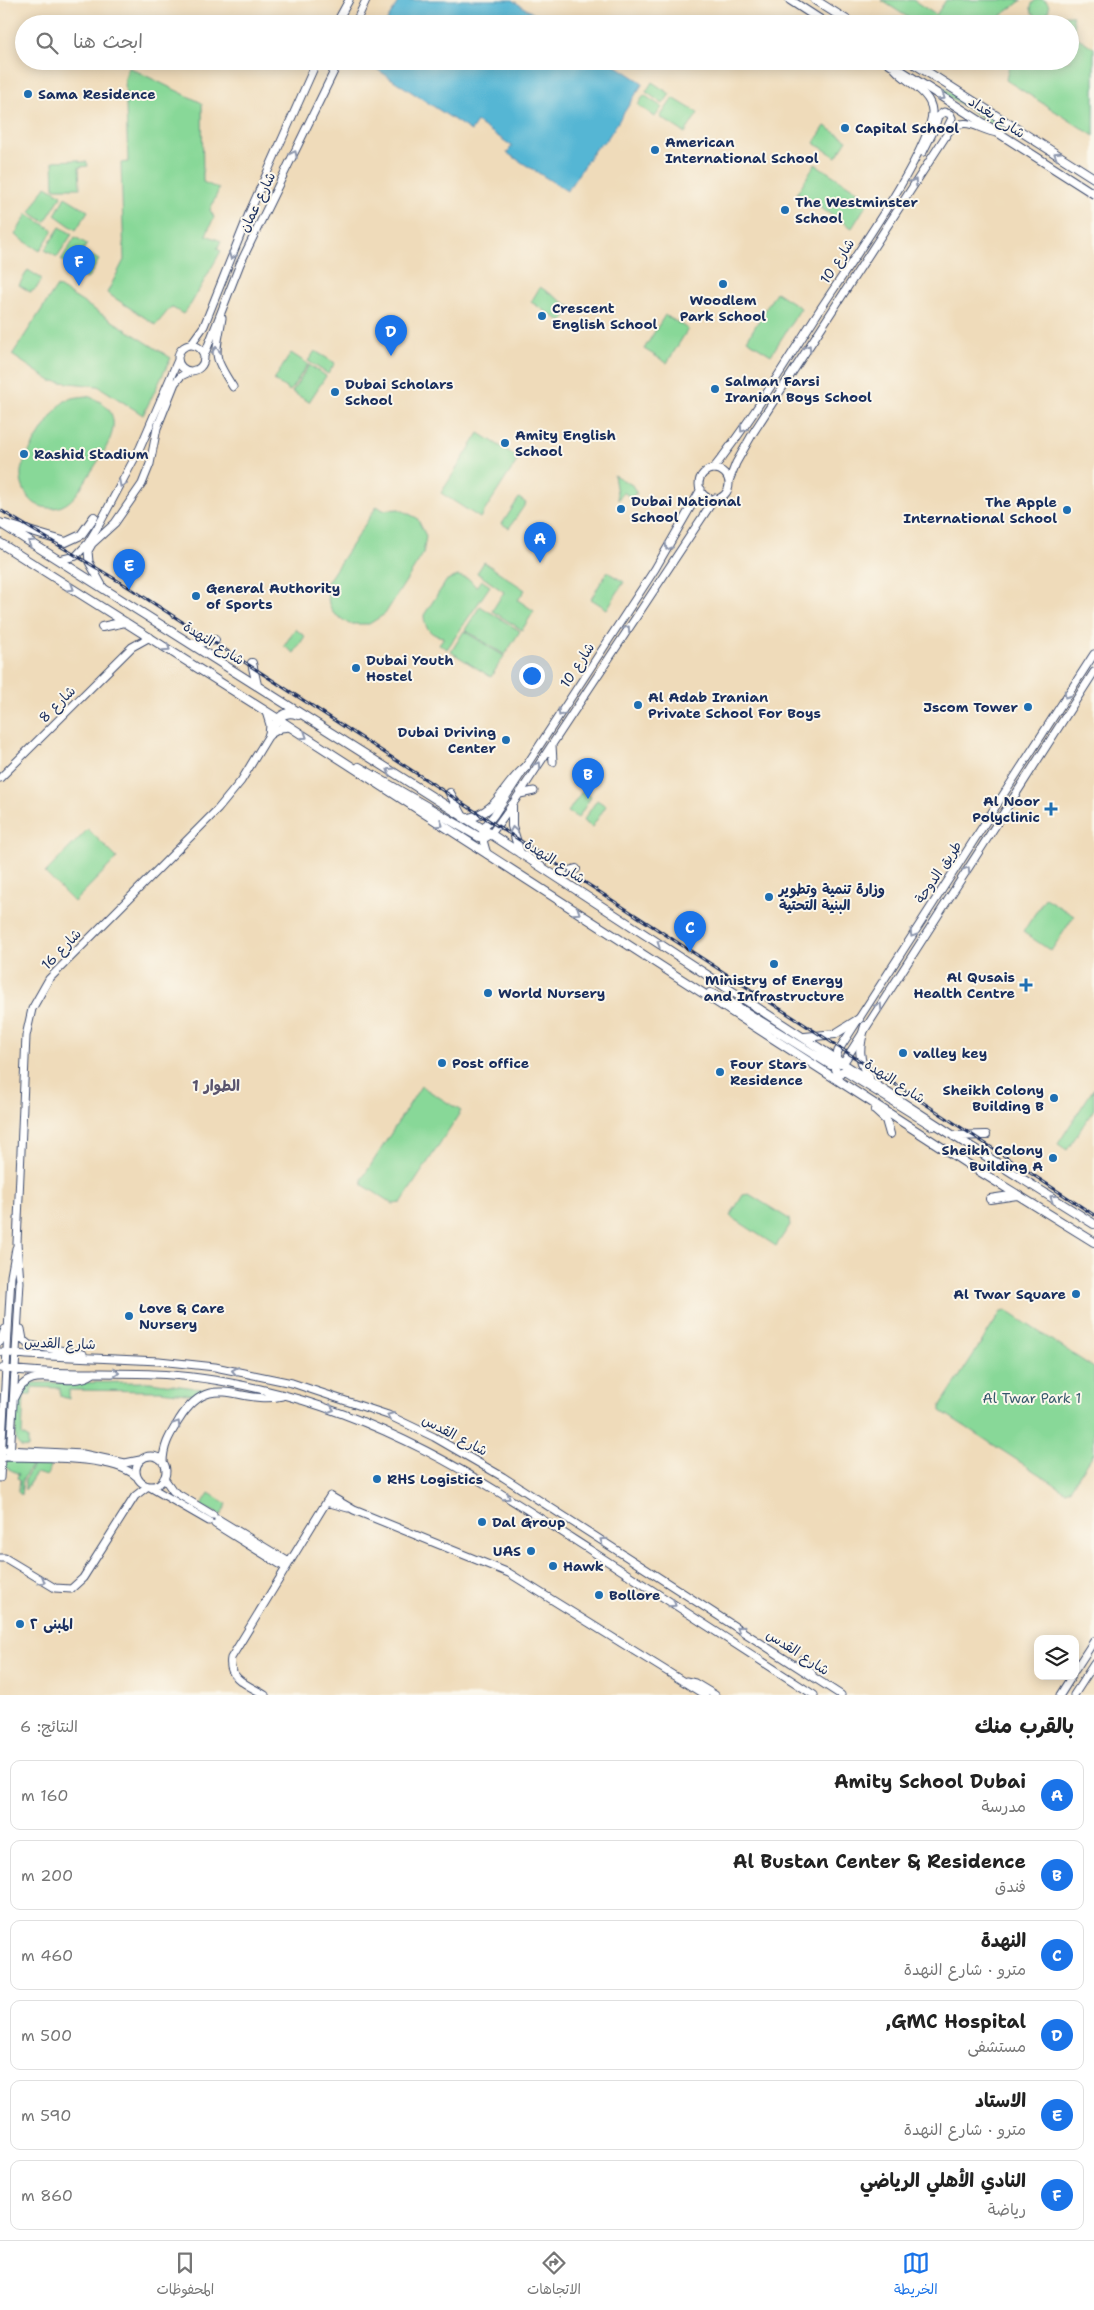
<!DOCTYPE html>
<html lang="ar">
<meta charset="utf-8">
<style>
body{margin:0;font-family:"Shantell Sans","Playpen Sans Arabic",sans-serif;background:#f2f2f2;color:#222;direction:rtl}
.controls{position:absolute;right:15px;bottom:15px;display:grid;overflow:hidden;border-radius:10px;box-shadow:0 2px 12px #0003}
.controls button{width:45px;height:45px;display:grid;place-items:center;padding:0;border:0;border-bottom:1px solid #e0e0e0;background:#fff;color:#222;font:25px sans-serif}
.you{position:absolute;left:531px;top:675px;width:18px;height:18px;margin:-12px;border:4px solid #fff;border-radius:50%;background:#1a73e8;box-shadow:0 0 0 8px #1a73e833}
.badge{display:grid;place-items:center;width:32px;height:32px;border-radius:50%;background:#1a73e8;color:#fff;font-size:16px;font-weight:700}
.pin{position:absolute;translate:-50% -41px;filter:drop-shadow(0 1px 2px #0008)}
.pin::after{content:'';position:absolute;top:26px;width:18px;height:15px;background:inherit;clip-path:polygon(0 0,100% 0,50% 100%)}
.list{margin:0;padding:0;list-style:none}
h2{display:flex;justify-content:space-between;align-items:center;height:65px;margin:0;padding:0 20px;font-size:21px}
h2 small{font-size:16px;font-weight:400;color:#767676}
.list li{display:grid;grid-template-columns:32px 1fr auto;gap:15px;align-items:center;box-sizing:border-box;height:70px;margin:0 10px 10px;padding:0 10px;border:1px solid #e0e0e0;border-radius:10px}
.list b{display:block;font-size:19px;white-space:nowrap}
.list p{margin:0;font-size:16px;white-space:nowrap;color:#767676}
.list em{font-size:16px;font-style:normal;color:#767676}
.icon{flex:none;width:28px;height:28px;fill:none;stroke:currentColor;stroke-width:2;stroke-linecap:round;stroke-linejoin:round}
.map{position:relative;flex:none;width:1094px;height:1695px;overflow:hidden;direction:ltr}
.search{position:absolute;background:#fff;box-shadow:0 2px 12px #0003;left:15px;right:15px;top:15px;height:55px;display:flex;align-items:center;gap:12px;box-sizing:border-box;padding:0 18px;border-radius:28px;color:#767676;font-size:19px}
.sheet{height:545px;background:#fff}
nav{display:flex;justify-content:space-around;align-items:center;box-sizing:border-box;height:70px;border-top:1px solid #e0e0e0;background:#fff;font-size:14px;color:#767676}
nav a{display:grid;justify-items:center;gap:2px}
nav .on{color:#1a73e8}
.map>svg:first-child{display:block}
.green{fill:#88d898;stroke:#52847b}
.water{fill:#55b6d4;stroke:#387299}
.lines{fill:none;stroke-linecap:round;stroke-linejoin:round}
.secondary-casing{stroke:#3b496c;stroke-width:9}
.primary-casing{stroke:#3b496c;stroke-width:10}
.secondary{stroke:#fff;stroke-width:7}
.primary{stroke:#fff;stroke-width:8}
.rail-casing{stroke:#1b2f5e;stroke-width:3}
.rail{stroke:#fbf7ec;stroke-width:1;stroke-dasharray:4;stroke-linecap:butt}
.oneway{stroke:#8d97ae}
.poi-dot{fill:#1f6fb2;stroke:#fbf7ec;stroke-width:2}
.labels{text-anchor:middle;stroke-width:4;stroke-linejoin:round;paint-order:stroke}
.poi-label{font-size:14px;font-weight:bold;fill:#1b2f5e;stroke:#fbf7ec;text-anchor:start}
.street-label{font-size:14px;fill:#1b2f5e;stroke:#fbf7ec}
.park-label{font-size:14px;fill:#36596c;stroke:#fbf7ec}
.neighbourhood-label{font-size:15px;font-weight:bold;fill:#5a546d;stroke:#fbf7ec}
</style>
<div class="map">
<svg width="1094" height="1695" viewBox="0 0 1094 1695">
<rect width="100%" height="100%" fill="#fbf7ec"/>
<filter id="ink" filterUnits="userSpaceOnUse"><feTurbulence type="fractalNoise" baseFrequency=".02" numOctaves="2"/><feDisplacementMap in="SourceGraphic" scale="10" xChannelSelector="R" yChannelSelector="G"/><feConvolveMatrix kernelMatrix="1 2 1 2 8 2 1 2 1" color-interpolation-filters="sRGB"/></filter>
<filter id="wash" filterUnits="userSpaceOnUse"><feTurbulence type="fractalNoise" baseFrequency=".0096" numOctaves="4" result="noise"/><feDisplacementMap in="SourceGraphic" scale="20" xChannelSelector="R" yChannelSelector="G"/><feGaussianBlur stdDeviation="1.12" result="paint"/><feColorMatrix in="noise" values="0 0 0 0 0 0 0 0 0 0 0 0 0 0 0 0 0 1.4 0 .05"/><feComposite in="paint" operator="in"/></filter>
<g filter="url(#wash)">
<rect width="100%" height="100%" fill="#efdbba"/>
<path class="green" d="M1031 8a9 9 0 1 1 18 0a9 9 0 1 1-18 0Z
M881 0H913L936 15 946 0H1022L990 24H918Z
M1072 15 1077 37 1094 48V136L1006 80 1010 61H1070V24H1044L1055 16Z
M128 67 202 103 203 182 219 189 210 210 214 217 206 235 221 241 217 249 221 251 191 304 183 314 171 307 156 325 107 293 124 260 121 163 128 162 125 79Z
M652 82 670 94 663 104 646 92Z
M939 85 1004 126 1001 130 937 89Z
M644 95 662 107 655 117 638 105Z
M673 98 698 113 685 133 660 117Z
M825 126 847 140 836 157 814 143Z
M79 160V162H87L88 166 79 167 80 188H54L53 161Z
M815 164 870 199 852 228 797 193Z
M46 186 62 195 45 222 30 212Z
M65 197 88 211 76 230 55 215Z
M27 214 53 230 40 251 15 235Z
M60 227 72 234 57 257 45 250Z
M75 237 87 244 72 267 61 260Z
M87 253 99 260 87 279 75 272Z
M28 270 42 279 36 289 30 292 19 285Z
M57 286 171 358 143 415 98 386 51 381 12 355Z
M540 287 571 307 562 322 531 302Z
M776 292 801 308 771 355 747 340Z
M665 315 688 329 667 363 644 349Z
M315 351 335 363 328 374 308 361Z
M291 353 308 364 290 391 274 380Z
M309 365 326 376 309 402 292 392Z
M87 396C133 411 108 446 91 472 83 484 76 500 62 506 53 510 40 508 33 502 24 494 20 483 21 471 23 458 54 408 65 401 72 397 80 397 87 396Z
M479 433 519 458 480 518 441 493Z
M614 475 632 485 637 494 635 493 632 498 623 492 618 500Z
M519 498 526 503 509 528 502 524Z
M377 506 383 510 399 509 417 518 426 536 423 554 385 614 369 624H349L333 613 329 604 326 584Z
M484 562 525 590 518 600 534 611 522 630 492 611 504 592 477 573Z
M607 572 624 582 607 609 591 599Z
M458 576 469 579 476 587 481 580 490 586 447 649 439 644 444 637C431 636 424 628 424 615L447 580Z
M480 606 520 631 505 655 465 630Z
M295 629 305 636 294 653 284 646Z
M464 631 504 656 491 677 451 652Z
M582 791 591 797 578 818 568 812Z
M597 800 606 806 592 827 583 821Z
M88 829 117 858 74 902 45 873Z
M1045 898 1074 916 1051 951 1023 932Z
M421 1086 461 1111 401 1203 393 1204 363 1185 362 1179Z
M1094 1088V1109L1067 1150 1058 1144Z
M749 1194 789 1219 790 1225 776 1246 730 1216 743 1195Z
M1007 1311 1094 1368V1453L1070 1489 1065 1491 941 1411V1405L1001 1312Z
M150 1382 210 1390 195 1395 160 1391 69 1390V1399L60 1396V1388L32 1387 31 1395H24L22 1435 28 1438V1448L21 1447 16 1441 15 1419 21 1391 30 1383Z
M6 1461H34L23 1479 21 1495 18 1492 20 1481 17 1478 19 1474 5 1467Z
M35 1461H52L47 1476 36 1473 25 1490V1480Z
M209 1493 227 1504 221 1515 201 1506Z"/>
<path class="water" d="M399 0H512L550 24H385Z
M370 61H609L643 83 607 139 595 149 567 191 507 153 512 146 477 122 471 131 375 68Z"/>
</g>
<g filter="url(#ink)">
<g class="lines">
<defs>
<path id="secondary" d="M336 24 349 0
M355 24 366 0
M923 152 934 130 938 116 944 112 950 114 952 118 946 130
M222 318C216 356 211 353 233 387
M191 344 204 326 250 211 317 61
M178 358a13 13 0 1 1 26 0a13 13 0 1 1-26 0Z
M204 356 240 264 339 61
M713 469C754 417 787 360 823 305 847 268 933 148 932 111 931 92 906 82 895 69
M699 484a15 15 0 1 1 30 0a15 15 0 1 1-30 0Z
M729 481 736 463 753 433 949 131C966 114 979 131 998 133
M59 560 76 556 88 543 100 523 140 448 178 360
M103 587 89 562 88 551 92 544 115 523 142 484 150 464 157 428 175 383 181 376 194 370
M269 735 281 728 290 727
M552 745 553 762
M0 778 132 647 150 637
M520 794 534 791
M491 834 512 805 715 498
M487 854C480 832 480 832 494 815L655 569 701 489
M844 1062 1094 672
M840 1081 834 1065 838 1051 1094 654
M21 1329 23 1340 29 1345 83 1354
M0 1342 5 1329
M0 1352 27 1355 159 1361 215 1367 292 1383 388 1415 434 1437 503 1477 841 1695
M0 1368C50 1375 102 1372 153 1374 189 1375 225 1381 260 1389 390 1419 481 1480 590 1550 665 1598 739 1647 814 1695
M14 1398C31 1358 65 1393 94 1373
M7 1450 83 1454 125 1463 140 1460
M136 1471a15 15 0 1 1 30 0a15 15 0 1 1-30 0Z
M5 1457C37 1458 112 1455 136 1476
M10 1457 20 1282 17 1243 26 1036 32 1009 49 979 218 809 241 781 269 735 270 725 266 712
M163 1463C163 1445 170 1435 179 1420 212 1368 238 1406 282 1396
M0 1478 11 1276 16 1248
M164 1478 173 1491 213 1515
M150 1487 209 1521
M326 1502 348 1508
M218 1519 289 1562
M215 1524 286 1568
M0 1558H5L55 1588 71 1589 83 1578 135 1496 148 1486
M802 1659 812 1674
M1075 1670 1094 1641
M686 1681 695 1683 715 1695
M265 1695C250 1686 227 1679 231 1658L330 1496 354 1510 509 1573 705 1695
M1060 1695 1072 1676
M1074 1695 1094 1664"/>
<path id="primary" d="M790 0 827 24
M815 0 853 24
M886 61 1094 194
M910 61 1094 178
M0 523 483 829 954 1136 1094 1224
M5 524 66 542 81 535 94 517
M0 543 278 719 966 1163 1094 1242
M102 627 125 622
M193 644 215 640
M252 663 257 685
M269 735C275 722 282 708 298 715
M359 767 479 837H486L491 834
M450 793 463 817
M512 805V826L520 853
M466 819C501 811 501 786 526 767
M554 875 576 869
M710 993 728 1001 831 1065 844 1062
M865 1026C859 1045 857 1060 869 1077
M805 1037 835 1034 859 1019
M838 1077 841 1072H846L933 1126
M875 1110 886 1120 890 1134
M954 1136 986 1135
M990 1199 1017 1195"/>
</defs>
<use href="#secondary" class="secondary-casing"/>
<use href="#primary" class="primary-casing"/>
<use href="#secondary" class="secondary"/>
<use href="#primary" class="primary"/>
<defs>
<path id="rail" d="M0 510 130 588 819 1034 1094 1215"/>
</defs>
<use href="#rail" class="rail-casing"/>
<use href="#rail" class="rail"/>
</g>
<defs><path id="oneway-chevron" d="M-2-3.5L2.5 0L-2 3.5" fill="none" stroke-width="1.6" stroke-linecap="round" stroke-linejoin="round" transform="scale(1.25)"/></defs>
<g class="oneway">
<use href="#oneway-chevron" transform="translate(942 97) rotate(33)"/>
<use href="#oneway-chevron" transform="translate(294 154) rotate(-63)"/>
<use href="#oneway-chevron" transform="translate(1057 155) rotate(-148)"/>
<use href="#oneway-chevron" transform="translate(914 182) rotate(-57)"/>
<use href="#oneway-chevron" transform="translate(232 256) rotate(112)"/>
<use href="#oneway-chevron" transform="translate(808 348) rotate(-57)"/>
<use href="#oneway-chevron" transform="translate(216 350) rotate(-90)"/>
<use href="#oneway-chevron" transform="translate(743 429) rotate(124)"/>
<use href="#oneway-chevron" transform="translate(122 484) rotate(118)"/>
<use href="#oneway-chevron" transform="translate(31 543) rotate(-148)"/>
<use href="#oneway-chevron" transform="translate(668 547) rotate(122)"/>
<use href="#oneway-chevron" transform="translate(71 588) rotate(32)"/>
<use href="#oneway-chevron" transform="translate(627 629) rotate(-56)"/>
<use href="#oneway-chevron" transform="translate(167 648) rotate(33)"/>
<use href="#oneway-chevron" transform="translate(1067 695) rotate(124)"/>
<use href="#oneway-chevron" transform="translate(561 713) rotate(123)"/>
<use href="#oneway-chevron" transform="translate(304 736) rotate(33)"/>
<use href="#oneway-chevron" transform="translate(538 765) rotate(-57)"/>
<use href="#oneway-chevron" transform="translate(390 771) rotate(-148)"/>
<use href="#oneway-chevron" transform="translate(440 824) rotate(33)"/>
<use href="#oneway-chevron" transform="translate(513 830) rotate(-99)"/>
<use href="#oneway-chevron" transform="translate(967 870) rotate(-57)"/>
<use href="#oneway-chevron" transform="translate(577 912) rotate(33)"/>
<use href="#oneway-chevron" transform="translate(913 934) rotate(122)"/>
<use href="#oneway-chevron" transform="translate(660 943) rotate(-147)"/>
<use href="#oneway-chevron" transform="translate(879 1006) rotate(-57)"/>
<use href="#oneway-chevron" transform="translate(1053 1198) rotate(-147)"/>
<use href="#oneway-chevron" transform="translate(235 1371) rotate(-170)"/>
<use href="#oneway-chevron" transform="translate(116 1373) rotate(1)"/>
<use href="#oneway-chevron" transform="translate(331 1409) rotate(18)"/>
<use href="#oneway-chevron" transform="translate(390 1416) rotate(-157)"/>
<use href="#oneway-chevron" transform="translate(177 1424) rotate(-58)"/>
<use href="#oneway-chevron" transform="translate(507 1497) rotate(33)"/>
<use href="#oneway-chevron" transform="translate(603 1541) rotate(-147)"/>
<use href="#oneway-chevron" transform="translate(42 1581) rotate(31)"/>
<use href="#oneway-chevron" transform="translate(673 1604) rotate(33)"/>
<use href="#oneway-chevron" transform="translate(740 1629) rotate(-147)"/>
</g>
</g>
<g class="poi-dot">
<circle cx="28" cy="94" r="5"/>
<circle cx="845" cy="128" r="5"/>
<circle cx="655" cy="150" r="5"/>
<circle cx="785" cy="210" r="5"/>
<circle cx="723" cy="284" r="5"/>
<circle cx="542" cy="316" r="5"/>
<circle cx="715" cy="389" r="5"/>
<circle cx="335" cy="392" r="5"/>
<circle cx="505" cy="443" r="5"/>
<circle cx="24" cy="454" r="5"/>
<circle cx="621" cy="509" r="5"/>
<circle cx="1067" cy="510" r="5"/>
<circle cx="196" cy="596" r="5"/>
<circle cx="356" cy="668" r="5"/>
<circle cx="638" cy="705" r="5"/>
<circle cx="1028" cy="707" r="5"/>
<circle cx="506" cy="740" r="5"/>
<path d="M1048.5 801.5h5v5h5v5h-5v5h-5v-5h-5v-5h5z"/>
<circle cx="769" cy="897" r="5"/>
<circle cx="774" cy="964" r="5"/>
<path d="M1023.5 977.5h5v5h5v5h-5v5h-5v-5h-5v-5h5z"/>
<circle cx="488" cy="993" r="5"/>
<circle cx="903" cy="1053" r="5"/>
<circle cx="442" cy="1063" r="5"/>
<circle cx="720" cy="1072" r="5"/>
<circle cx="1054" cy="1098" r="5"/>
<circle cx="1053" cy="1158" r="5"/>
<circle cx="1076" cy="1294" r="5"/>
<circle cx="129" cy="1316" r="5"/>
<circle cx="377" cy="1479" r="5"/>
<circle cx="482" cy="1522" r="5"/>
<circle cx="531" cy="1551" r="5"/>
<circle cx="553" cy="1566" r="5"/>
<circle cx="599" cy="1595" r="5"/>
<circle cx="20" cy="1624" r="5"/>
</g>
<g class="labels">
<g class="poi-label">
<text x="38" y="99">Sama Residence</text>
<text x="855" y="133">Capital School</text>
<text x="665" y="147">American<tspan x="665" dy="16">International School</tspan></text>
<text x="795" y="207">The Westminster<tspan x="795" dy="16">School</tspan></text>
<text x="723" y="305" text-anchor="middle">Woodlem<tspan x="723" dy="16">Park School</tspan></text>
<text x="552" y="313">Crescent<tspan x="552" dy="16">English School</tspan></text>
<text x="725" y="386">Salman Farsi<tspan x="725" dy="16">Iranian Boys School</tspan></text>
<text x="345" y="389">Dubai Scholars<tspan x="345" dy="16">School</tspan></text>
<text x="515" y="440">Amity English<tspan x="515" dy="16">School</tspan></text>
<text x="34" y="459">Rashid Stadium</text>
<text x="631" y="506">Dubai National<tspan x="631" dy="16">School</tspan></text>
<text x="1057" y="507" text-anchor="end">The Apple<tspan x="1057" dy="16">International School</tspan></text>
<text x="206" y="593">General Authority<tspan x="206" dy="16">of Sports</tspan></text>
<text x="366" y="665">Dubai Youth<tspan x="366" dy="16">Hostel</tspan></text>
<text x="648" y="702">Al Adab Iranian<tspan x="648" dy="16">Private School For Boys</tspan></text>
<text x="1018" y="712" text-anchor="end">Jscom Tower</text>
<text x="496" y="737" text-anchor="end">Dubai Driving<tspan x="496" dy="16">Center</tspan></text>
<text x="1040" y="806" text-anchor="end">Al Noor<tspan x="1040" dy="16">Polyclinic</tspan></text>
<text x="779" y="894">وزارة تنمية وتطوير<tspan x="779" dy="16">البنية التحتية</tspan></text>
<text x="1015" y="982" text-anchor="end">Al Qusais<tspan x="1015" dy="16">Health Centre</tspan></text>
<text x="774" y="985" text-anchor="middle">Ministry of Energy<tspan x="774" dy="16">and Infrastructure</tspan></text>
<text x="498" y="998">World Nursery</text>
<text x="913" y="1058">valley key</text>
<text x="452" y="1068">Post office</text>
<text x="730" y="1069">Four Stars<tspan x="730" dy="16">Residence</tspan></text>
<text x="1044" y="1095" text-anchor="end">Sheikh Colony<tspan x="1044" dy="16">Building B</tspan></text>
<text x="1043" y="1155" text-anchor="end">Sheikh Colony<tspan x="1043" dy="16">Building A</tspan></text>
<text x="1066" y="1299" text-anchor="end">Al Twar Square</text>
<text x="139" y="1313">Love &amp; Care<tspan x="139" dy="16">Nursery</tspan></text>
<text x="387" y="1484">RHS Logistics</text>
<text x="492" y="1527">Dal Group</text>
<text x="521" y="1556" text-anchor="end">UAS</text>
<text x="563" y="1571">Hawk</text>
<text x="609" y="1600">Bollore</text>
<text x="30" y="1629">المبنى ٢</text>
</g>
<g class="street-label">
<text transform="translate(997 117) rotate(33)" y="5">شارع بغداد</text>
<text transform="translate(257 202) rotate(-64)" y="5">شارع عمان</text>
<text transform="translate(837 261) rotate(-57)" y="5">شارع 10</text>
<text transform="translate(214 643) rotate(32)" y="5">شارع النهدة</text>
<text transform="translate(577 665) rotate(-57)" y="5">شارع 10</text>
<text transform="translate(57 704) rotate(-45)" y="5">شارع 8</text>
<text transform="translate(555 861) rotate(33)" y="5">شارع النهدة</text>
<text transform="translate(938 872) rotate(-56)" y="5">طريق الدوحة</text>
<text transform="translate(61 949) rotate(-46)" y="5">شارع 16</text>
<text transform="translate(895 1081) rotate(33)" y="5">شارع النهدة</text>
<text transform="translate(60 1343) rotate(2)" y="5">شارع القدس</text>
<text transform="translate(455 1435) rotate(28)" y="5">شارع القدس</text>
<text transform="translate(798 1652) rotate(33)" y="5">شارع القدس</text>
</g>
<g class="park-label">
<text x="1032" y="1403">Al Twar Park 1</text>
</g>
<g class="neighbourhood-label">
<text x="216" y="1091">الطوار 1</text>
</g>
</g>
</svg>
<div class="controls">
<button><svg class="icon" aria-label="layers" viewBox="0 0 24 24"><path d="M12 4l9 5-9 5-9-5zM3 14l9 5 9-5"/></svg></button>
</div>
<div class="you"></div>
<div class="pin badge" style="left:540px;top:563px">A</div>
<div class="pin badge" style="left:588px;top:799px">B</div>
<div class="pin badge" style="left:690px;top:952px">C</div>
<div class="pin badge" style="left:391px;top:356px">D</div>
<div class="pin badge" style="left:129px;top:590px">E</div>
<div class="pin badge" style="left:79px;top:286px">F</div>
<div class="search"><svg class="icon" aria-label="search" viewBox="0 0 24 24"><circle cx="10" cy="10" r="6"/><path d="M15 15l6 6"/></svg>ابحث هنا</div>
</div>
<section class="sheet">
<h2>بالقرب منك<small>النتائج: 6</small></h2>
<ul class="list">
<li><span class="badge">A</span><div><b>Amity School Dubai</b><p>مدرسة</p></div><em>160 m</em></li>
<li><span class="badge">B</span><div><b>Al Bustan Center &amp; Residence</b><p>فندق</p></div><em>200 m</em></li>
<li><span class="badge">C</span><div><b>النهدة</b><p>مترو · شارع النهدة</p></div><em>460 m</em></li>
<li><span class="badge">D</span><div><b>GMC Hospital,</b><p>مستشفى</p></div><em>500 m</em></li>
<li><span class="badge">E</span><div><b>الاستاد</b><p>مترو · شارع النهدة</p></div><em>590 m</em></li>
<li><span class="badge">F</span><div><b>النادي الأهلي الرياضي</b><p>رياضة</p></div><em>860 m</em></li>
</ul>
</section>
<nav>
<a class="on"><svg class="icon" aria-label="map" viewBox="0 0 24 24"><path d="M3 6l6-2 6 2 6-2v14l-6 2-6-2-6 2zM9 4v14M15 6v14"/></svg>الخريطة</a>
<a><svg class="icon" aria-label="directions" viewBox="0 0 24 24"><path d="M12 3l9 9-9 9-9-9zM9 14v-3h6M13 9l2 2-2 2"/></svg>الاتجاهات</a>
<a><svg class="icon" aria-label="saved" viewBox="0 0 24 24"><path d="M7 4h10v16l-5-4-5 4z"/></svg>المحفوظات</a>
</nav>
